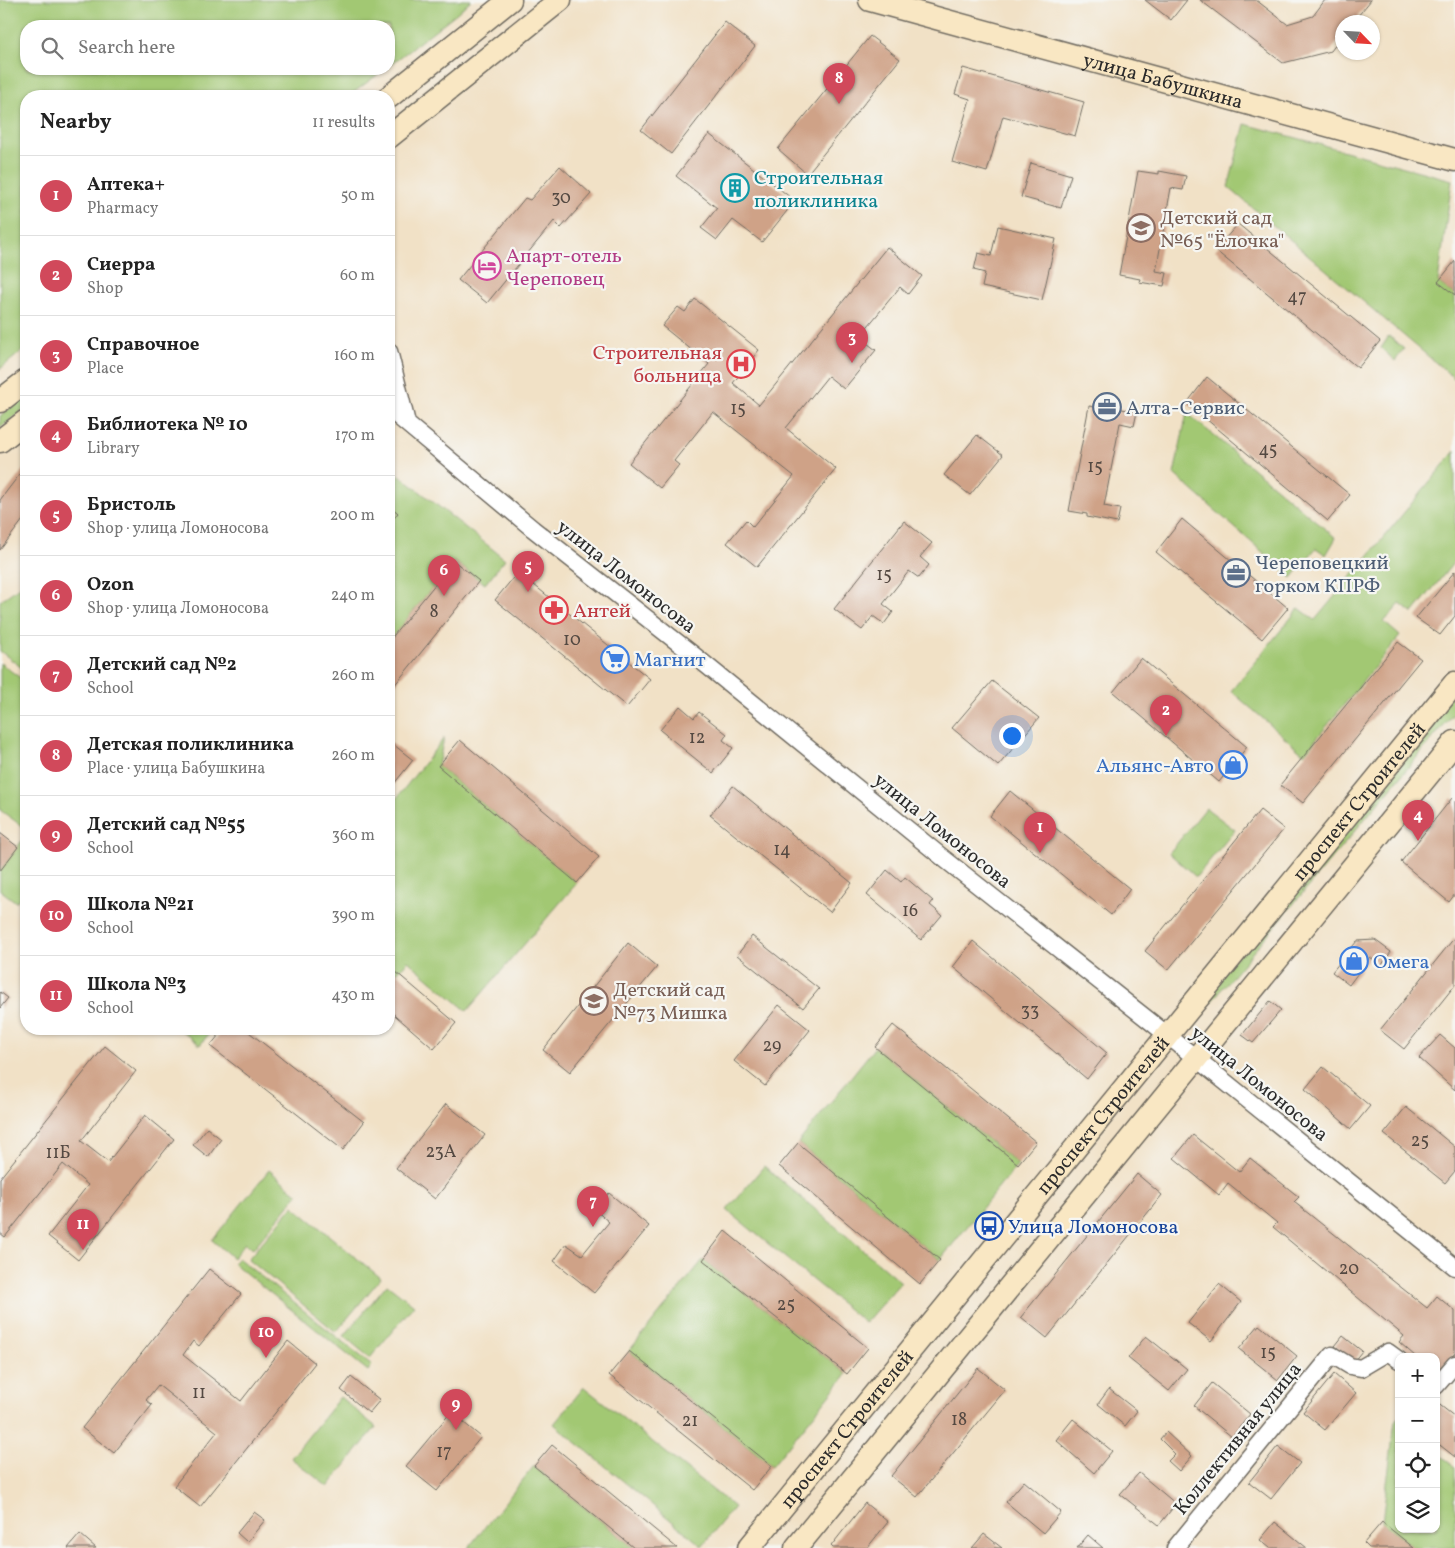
<!DOCTYPE html>
<meta charset="utf-8">
<style>
body{margin:0;font-family:Vollkorn,serif;background:#f2f2f2;color:#222}
.controls{position:absolute;right:15px;bottom:15px;display:grid;overflow:hidden;border-radius:10px;box-shadow:0 1px 4px #0004}
.controls button{width:45px;height:45px;display:grid;place-items:center;padding:0;border:0;border-bottom:1px solid #e0e0e0;background:#fff;color:#222;font:25px sans-serif}
.compass{position:absolute;left:1335px;top:15px;width:45px;height:45px;border-radius:50%;background:#fff;box-shadow:0 1px 4px #0004;rotate:115deg}
.you{position:absolute;left:1011px;top:735px;width:18px;height:18px;margin:-12px;border:4px solid #fff;border-radius:50%;background:#1a73e8;box-shadow:0 0 0 8px #1a73e833}
.badge{display:grid;place-items:center;width:32px;height:32px;border-radius:50%;background:#d1495b;color:#fff;font-size:16px;font-weight:700}
.pin{position:absolute;translate:-50% -41px;filter:drop-shadow(0 1px 2px #0008)}
.pin::after{content:'';position:absolute;top:26px;width:18px;height:15px;background:inherit;clip-path:polygon(0 0,100% 0,50% 100%)}
.list{margin:0;padding:0;list-style:none}
h2{display:flex;justify-content:space-between;align-items:center;height:65px;margin:0;padding:0 20px;font-size:21px}
h2 small{font-size:16px;font-weight:400;color:#767676}
.list li{display:grid;grid-template-columns:32px 1fr auto;gap:15px;align-items:center;box-sizing:border-box;height:80px;padding:0 20px;border-top:1px solid #e0e0e0}
.list b{display:block;font-size:19px;white-space:nowrap}
.list p{margin:0;font-size:16px;white-space:nowrap;color:#767676}
.list em{font-size:16px;font-style:normal;color:#767676}
.icon{flex:none;width:28px;height:28px;fill:none;stroke:currentColor;stroke-width:2;stroke-linecap:round;stroke-linejoin:round}
.map{position:relative;flex:none;width:1455px;height:1548px;overflow:hidden}
.search{position:absolute;background:#fff;box-shadow:0 1px 4px #0004;left:20px;top:20px;width:375px;height:55px;display:flex;align-items:center;gap:12px;box-sizing:border-box;padding:0 18px;border-radius:20px;color:#767676;font-size:19px}
.panel{position:absolute;background:#fff;box-shadow:0 1px 4px #0004;left:20px;top:90px;width:375px;height:945px;border-radius:20px}
.map>svg:first-child{display:block}
.green{fill:#a2c873;stroke:#667a4f}
.building{fill:#cfa287}
.lines{fill:none;stroke-linecap:round;stroke-linejoin:round}
.street-casing{stroke:#706b61;stroke-width:19}
.secondary-casing{stroke:#706b61;stroke-width:25}
.street{stroke:#fff;stroke-width:16}
.secondary{stroke:#f9e7c3;stroke-width:22}
.labels{text-anchor:middle;stroke-width:4.5;stroke-linejoin:round;paint-order:stroke}
.number-label{font-size:18px;fill:#544942}
.street-label{font-size:20px;fill:#2b2b2b;stroke:#f6f6f2}
.culture-label{font-size:20px;fill:#0d838f;stroke:#f6f6f2;text-anchor:start}
.education-label{font-size:20px;fill:#785e54;stroke:#f6f6f2;text-anchor:start}
.hotel-label{font-size:20px;fill:#b23c85;stroke:#f6f6f2;text-anchor:start}
.health-label{font-size:20px;fill:#be3a42;stroke:#f6f6f2;text-anchor:end}
.service-label{font-size:20px;fill:#4e5e75;stroke:#f6f6f2;text-anchor:start}
.shop-label{font-size:20px;fill:#366cbe;stroke:#f6f6f2;text-anchor:start}
.transit-label{font-size:20px;fill:#164399;stroke:#f6f6f2;text-anchor:start}
</style>
<div class="map">
<svg width="1455" height="1548" viewBox="0 0 1455 1548">
<rect width="100%" height="100%" fill="#f6f6f2"/>
<filter id="ink" filterUnits="userSpaceOnUse"><feTurbulence type="fractalNoise" baseFrequency=".02" numOctaves="2"/><feDisplacementMap in="SourceGraphic" scale="10" xChannelSelector="R" yChannelSelector="G"/><feConvolveMatrix kernelMatrix="1 2 1 2 8 2 1 2 1" color-interpolation-filters="sRGB"/></filter>
<filter id="wash" filterUnits="userSpaceOnUse"><feTurbulence type="fractalNoise" baseFrequency=".0096" numOctaves="4" result="noise"/><feDisplacementMap in="SourceGraphic" scale="20" xChannelSelector="R" yChannelSelector="G"/><feGaussianBlur stdDeviation="1.12" result="paint"/><feColorMatrix in="noise" values="0 0 0 0 0 0 0 0 0 0 0 0 0 0 0 0 0 1.4 0 .05"/><feComposite in="paint" operator="in"/></filter>
<g filter="url(#wash)">
<rect width="100%" height="100%" fill="#f1e1c6"/>
<path class="green" d="M0 0H471L458 12 389 66V26H26V69H385L349 96H26V348L0 369Z
M1245 124 1452 180 1438 282 1455 295V379L1228 187Z
M1389 336 1404 349 1395 361 1381 348Z
M26 396V408L0 428V416Z
M1187 413 1336 538 1326 555 1316 548 1292 578 1174 474Z
M1455 451V561L1413 613 1400 604 1384 622 1400 636 1304 754 1231 691 1299 608 1315 620Z
M389 467 505 559 485 584 454 561 389 641V524L398 513 389 505Z
M26 582V671L0 651V601Z
M0 663 26 682V829L0 810Z
M1455 690V712L1189 1028 1183 1022Z
M444 738 438 766 577 883 467 1011 408 961 397 973 389 966V808Z
M1206 808 1235 830 1196 877 1169 853Z
M26 835V890L16 902 0 890V871Z
M179 1029H213L200 1045Z
M875 1047 1018 1164 940 1260 798 1143Z
M764 1166 901 1282 865 1323 727 1210Z
M269 1170 298 1194 253 1249 245 1243 233 1258 212 1240Z
M293 1206 381 1278 336 1332 248 1259Z
M238 1258 372 1365 368 1371 233 1263Z
M703 1260 847 1374 772 1466 629 1351Z
M387 1284 414 1305 370 1358 344 1336Z
M584 1387 734 1507 702 1546 554 1424Z
M340 1397 376 1427 328 1487 291 1458Z
M1399 1416V1529H1436V1453L1455 1467V1548H1414L1382 1522 1395 1421Z
M534 1466V1467L634 1548H468Z"/>
<g id="blocks">
<path class="building" d="M1145 0H1187L1171 20Z
M1200 0H1256L1287 24 1313 16 1325 0H1371L1353 22H1342V36L1331 51 1283 63Z
M725 22 755 46 671 154 641 130Z
M870 36 900 59 807 174 778 149Z
M963 68 1084 102 1075 136 1003 116 987 172 952 162 970 99 955 94Z
M709 134 795 201 762 242 733 220 717 240 701 228 717 208 676 176Z
M1031 163 1071 175 1061 208 1021 197Z
M560 166 591 194 561 228 554 221 487 303 458 280 525 198 530 200Z
M1138 171 1159 174V171L1186 176 1183 190 1171 188 1156 271 1167 273 1164 286 1139 282 1140 279 1119 275Z
M1238 224 1380 341 1358 368 1215 250Z
M998 226 1056 239 1042 300 982 287 985 273 974 270 978 253 991 256Z
M887 247 922 276 908 294 900 287 859 337 876 350 844 389 828 376 786 428 836 469 757 567 727 543 746 520 753 527 794 476 713 412 674 461 679 465 660 488 629 463 709 364 662 326 678 307 685 312 695 299 759 350 733 383 759 405Z
M1455 261V295L1438 282Z
M1207 377 1350 495 1328 521 1187 403Z
M1089 406 1106 409 1107 406 1137 412 1134 426 1120 423 1104 506 1120 509 1117 523 1087 517V514L1069 511Z
M977 435 1003 455 970 495 944 475Z
M26 466V516L0 550V500Z
M389 505 398 513 389 524Z
M1182 519 1288 608 1262 639 1156 552Z
M904 521 932 543 920 557 929 565 919 578 909 571 883 604 893 612 884 624 873 616 862 630 834 609Z
M454 561 479 581 389 692V641Z
M1455 571V616L1440 635 1416 618Z
M518 572 650 679 627 707 495 600Z
M1398 642 1421 659 1303 803 1280 785Z
M1141 658 1247 747 1219 782 1113 692Z
M992 681 1039 718 998 766 952 728Z
M680 706 694 718 699 712 727 734 723 740 733 748 713 773 660 730Z
M460 740 599 857 577 883 438 766Z
M389 741 413 760 389 790Z
M733 786 852 883 830 912 710 815Z
M1010 791 1130 889 1111 915 990 816Z
M1452 798 1455 801V894L1449 902 1401 862Z
M1260 810 1284 829 1168 970 1145 951Z
M0 833 18 847 0 871Z
M887 870 901 882 905 877 933 901 930 905 942 915 921 940 867 895Z
M752 936 819 989 803 1008 737 955Z
M1455 937V985L1404 1049 1380 1030Z
M1375 940 1391 952 1381 966 1370 957 1349 985 1332 972 1357 941Z
M973 941 1107 1053 1087 1079 953 967Z
M628 943 657 967 570 1072 543 1050Z
M389 966 456 1023 434 1049 389 1010Z
M0 992 8 998 0 1008Z
M1270 1001 1281 1010 1253 1043 1242 1035Z
M779 1005 810 1030 765 1086 734 1061Z
M893 1025 1036 1142 1018 1164 875 1047Z
M224 1029H245L364 1122 343 1150 210 1046Z
M1440 1035 1455 1048V1090L1419 1058Z
M105 1046 136 1071 81 1141 108 1162 145 1115 174 1139 78 1260 48 1236 88 1185 63 1164 5 1237 0 1233V1178Z
M1323 1067 1370 1106 1351 1129 1305 1089Z
M446 1104 485 1135 435 1199 396 1168Z
M1406 1107 1455 1147V1171L1445 1183 1384 1134Z
M207 1128 221 1139 208 1157 193 1145Z
M1193 1135 1239 1172 1250 1158 1299 1197 1294 1202 1427 1308 1437 1296 1455 1311V1353L1438 1374 1436 1373V1357H1416L1399 1342 1404 1336 1273 1227 1277 1223 1228 1183 1219 1195 1174 1158Z
M798 1143 940 1260 920 1284 779 1166Z
M1137 1174 1162 1195 1047 1338 1021 1317Z
M609 1193 649 1226 594 1293 554 1261 566 1244 582 1255 609 1222 595 1210Z
M725 1231 868 1348 847 1374 703 1260Z
M209 1269 241 1294 199 1346 193 1341 183 1355 241 1401 288 1341 315 1363 200 1507 174 1486 217 1432 158 1385 146 1400 152 1405 114 1453 82 1428Z
M1219 1284 1241 1302 1211 1341 1188 1323Z
M1259 1325 1297 1356 1278 1380 1239 1349Z
M1146 1336 1187 1369 1169 1391 1128 1358Z
M1343 1336 1362 1351 1354 1361 1335 1346Z
M629 1351 772 1466 752 1490 609 1375Z
M978 1368 1005 1390 917 1497 891 1476Z
M1334 1374 1356 1393 1325 1430 1303 1412Z
M351 1377 380 1400 369 1413 341 1390Z
M1212 1383 1250 1414 1232 1437 1194 1406Z
M1109 1389 1137 1411 1125 1426 1098 1404Z
M1436 1402 1455 1417V1457L1436 1442Z
M451 1412 481 1437 437 1491 406 1466Z
M1073 1419 1112 1451 1094 1473 1056 1440Z
M1166 1432 1192 1456 1179 1471 1168 1461 1175 1454 1160 1439Z
M552 1445 677 1548H634L534 1466Z
M1278 1446 1300 1463 1271 1499 1249 1482Z
M1139 1473 1176 1504 1159 1525 1120 1494Z
M1024 1481 1061 1512 1043 1533 1006 1502Z
M865 1503 888 1522 867 1548H833L831 1546Z
M254 1512 265 1520 247 1542 237 1533Z
M1275 1522 1307 1548H1270L1260 1540Z
M1382 1522 1414 1548H1369L1364 1543Z
M80 1534 96 1548H68Z
M984 1534 1002 1548H972Z
M1088 1535 1103 1548H1077Z"/>
</g>
</g>
<g filter="url(#ink)">
<use href="#blocks" fill-opacity="0" stroke="#706b61" stroke-width="1"/>
<g class="lines">
<defs>
<path id="street" d="M389 351 407 423
M389 409 533 529 695 656 942 857 1151 1022 1455 1267
M1436 1386 1455 1364
M1175 1548 1332 1355 1350 1366 1361 1368 1388 1352 1399 1360"/>
<g id="secondary">
<path id="s1" d="M870 0 1455 160"/>
<path d="M389 97 510 0"/>
<path d="M389 137 560 0"/>
<path d="M0 401 26 381"/>
<path d="M0 441 26 421"/>
<path id="s2" d="M749 1548 1455 683"/>
<path d="M796 1548 1455 742"/>
</g>
</defs>
<use href="#street" class="street-casing"/>
<use href="#secondary" class="secondary-casing"/>
<use href="#street" class="street"/>
<use href="#secondary" class="secondary"/>
</g>
</g>
<defs>
<symbol id="building-ring" viewBox="-11 -11 22 22"><circle r="9.5" fill="#f6f6f2" stroke="#0f9aa8" stroke-width="1.5"/><path d="M-4-6H4V6H1V3H-1V6H-4ZM-2.5-4.3h1.7v1.8h-1.7ZM.8-4.3h1.7v1.8H.8ZM-2.5-1h1.7V.8h-1.7ZM.8-1h1.7V.8H.8Z" fill="#0f9aa8"/></symbol>
<symbol id="school-ring" viewBox="-11 -11 22 22"><circle r="9.5" fill="#f6f6f2" stroke="#8d6e63" stroke-width="1.5"/><path d="M0-5L7-2L0 1L-7-2ZM-4 1L0 2.5L4 1V4Q0 6-4 4Z" fill="#8d6e63"/></symbol>
<symbol id="hotel-ring" viewBox="-11 -11 22 22"><circle r="9.5" fill="#f6f6f2" stroke="#d1479c" stroke-width="1.5"/><path d="M-6-4.5h1.5V1H6V5H4.5V3h-9V5H-6ZM-4 0a1.8 1.8 0 1 1 3.6 0ZM.5 0V-2.5h3Q6-2.5 6 0Z" fill="#d1479c"/></symbol>
<symbol id="hospital-ring" viewBox="-11 -11 22 22"><circle r="9.5" fill="#f6f6f2" stroke="#e0444e" stroke-width="1.5"/><path d="M-5-5h3v3.5h4V-5h3V5h-3V1.5h-4V5h-3Z" fill="#e0444e"/></symbol>
<symbol id="office-ring" viewBox="-11 -11 22 22"><circle r="9.5" fill="#f6f6f2" stroke="#5c6f8a" stroke-width="1.5"/><path d="M-6-3h4V-5.5h4V-3h4V5H-6ZM-1-4.5V-3h2v-1.5ZM-6 0V1H6V0Z" fill="#5c6f8a"/></symbol>
<symbol id="pharmacy-ring" viewBox="-11 -11 22 22"><circle r="9.5" fill="#f6f6f2" stroke="#e0444e" stroke-width="1.5"/><path d="M-2-6h4v4h4v4h-4v4h-4v-4h-4v-4h4Z" fill="#e0444e"/></symbol>
<symbol id="supermarket-ring" viewBox="-11 -11 22 22"><circle r="9.5" fill="#f6f6f2" stroke="#3f7fe0" stroke-width="1.5"/><path d="M-6-5.5h2.5l.6 2H6L4.5 2H-2.5L-4.4-4H-6ZM-1.5 3.2a1.3 1.3 0 1 0 .1 0ZM3 3.2a1.3 1.3 0 1 0 .1 0Z" fill="#3f7fe0"/></symbol>
<symbol id="shop-ring" viewBox="-11 -11 22 22"><circle r="9.5" fill="#f6f6f2" stroke="#3f7fe0" stroke-width="1.5"/><path d="M-5-2.5h2.3a2.7 3.5 0 0 1 5.4 0H5L5.5 6h-11ZM-1.5-2.5h3a1.5 2.3 0 0 0-3 0Z" fill="#3f7fe0"/></symbol>
<symbol id="bus-ring" viewBox="-11 -11 22 22"><circle r="9.5" fill="#f6f6f2" stroke="#1a4fb4" stroke-width="1.5"/><path d="M-5-6H5V4H4V6H2V4H-2V6H-4V4H-5ZM-3.5-4V0h7V-4ZM-3.5 1.2v1.5H-2V1.2ZM2 1.2v1.5H3.5V1.2Z" fill="#1a4fb4"/></symbol>
</defs>
<g fill-rule="evenodd">
<use href="#building-ring" x="719" y="172" width="32" height="32"/>
<use href="#school-ring" x="1125" y="212" width="32" height="32"/>
<use href="#hotel-ring" x="471" y="250" width="32" height="32"/>
<use href="#hospital-ring" x="725" y="348" width="32" height="32"/>
<use href="#office-ring" x="1091" y="391" width="32" height="32"/>
<use href="#office-ring" x="1220" y="557" width="32" height="32"/>
<use href="#pharmacy-ring" x="538" y="594" width="32" height="32"/>
<use href="#supermarket-ring" x="599" y="643" width="32" height="32"/>
<use href="#shop-ring" x="1217" y="749" width="32" height="32"/>
<use href="#shop-ring" x="1338" y="945" width="32" height="32"/>
<use href="#school-ring" x="578" y="985" width="32" height="32"/>
<use href="#bus-ring" x="973" y="1210" width="32" height="32"/>
</g>
<g class="labels">
<g class="number-label">
<text x="561" y="203">30</text>
<text x="1297" y="302">47</text>
<text x="738" y="414">15</text>
<text x="1268" y="455">45</text>
<text x="1095" y="472">15</text>
<text x="884" y="580">15</text>
<text x="434" y="617">8</text>
<text x="572" y="645">10</text>
<text x="697" y="743">12</text>
<text x="782" y="855">14</text>
<text x="910" y="916">16</text>
<text x="1030" y="1016">33</text>
<text x="772" y="1051">29</text>
<text x="1420" y="1146">25</text>
<text x="441" y="1157">23А</text>
<text x="58" y="1158">11Б</text>
<text x="1349" y="1274">20</text>
<text x="786" y="1310">25</text>
<text x="1268" y="1358">15</text>
<text x="199" y="1398">11</text>
<text x="959" y="1425">18</text>
<text x="690" y="1426">21</text>
<text x="444" y="1457">17</text>
</g>
<g class="street-label">
<text dy="7" stroke="none"><textPath href="#s1" startOffset="304">улица Бабушкина</textPath></text>
<text transform="translate(627 576) rotate(38)" y="7">улица Ломоносова</text>
<text dy="7" stroke="none"><textPath href="#s2" startOffset="964">проспект Строителей</textPath></text>
<text transform="translate(943 830) rotate(39)" y="7">улица Ломоносова</text>
<text transform="translate(1260 1083) rotate(39)" y="7">улица Ломоносова</text>
<text dy="7" stroke="none"><textPath href="#s2" startOffset="559">проспект Строителей</textPath></text>
<text dy="7" stroke="none"><textPath href="#s2" startOffset="154">проспект Строителей</textPath></text>
<text transform="translate(1237 1438) rotate(-51)" y="7">Коллективная улица</text>
</g>
<g class="culture-label">
<text x="754" y="184">Строительная<tspan x="754" dy="23">поликлиника</tspan></text>
</g>
<g class="education-label">
<text x="1160" y="224">Детский сад<tspan x="1160" dy="23">№65 "Ёлочка"</tspan></text>
<text x="613" y="996">Детский сад<tspan x="613" dy="23">№73 Мишка</tspan></text>
</g>
<g class="hotel-label">
<text x="506" y="262">Апарт-отель<tspan x="506" dy="23">Череповец</tspan></text>
</g>
<g class="health-label">
<text x="722" y="359">Строительная<tspan x="722" dy="23">больница</tspan></text>
<text x="573" y="617" text-anchor="start">Антей</text>
</g>
<g class="service-label">
<text x="1126" y="414">Алта-Сервис</text>
<text x="1255" y="569">Череповецкий<tspan x="1255" dy="23">горком КПРФ</tspan></text>
</g>
<g class="shop-label">
<text x="634" y="666">Магнит</text>
<text x="1214" y="772" text-anchor="end">Альянс-Авто</text>
<text x="1373" y="968">Омега</text>
</g>
<g class="transit-label">
<text x="1008" y="1233">Улица Ломоносова</text>
</g>
</g>
</svg>
<div class="controls">
<button>+</button>
<button>−</button>
<button><svg class="icon" aria-label="locate" viewBox="0 0 24 24"><circle cx="12" cy="12" r="6"/><path d="M12 2v4M12 18v4M2 12h4M18 12h4"/></svg></button>
<button><svg class="icon" aria-label="layers" viewBox="0 0 24 24"><path d="M12 4l9 5-9 5-9-5zM3 14l9 5 9-5"/></svg></button>
</div>
<svg class="compass" viewBox="-18 -18 36 36"><path d="M0-13l5 13h-10z" fill="#e53935"/><path d="M0 13l5-13h-10z" fill="#767676"/></svg>
<div class="you"></div>
<div class="pin badge" style="left:1040px;top:853px">1</div>
<div class="pin badge" style="left:1166px;top:736px">2</div>
<div class="pin badge" style="left:852px;top:363px">3</div>
<div class="pin badge" style="left:1418px;top:841px">4</div>
<div class="pin badge" style="left:528px;top:592px">5</div>
<div class="pin badge" style="left:444px;top:596px">6</div>
<div class="pin badge" style="left:593px;top:1227px">7</div>
<div class="pin badge" style="left:839px;top:104px">8</div>
<div class="pin badge" style="left:456px;top:1430px">9</div>
<div class="pin badge" style="left:266px;top:1358px">10</div>
<div class="pin badge" style="left:83px;top:1250px">11</div>
<div class="search"><svg class="icon" aria-label="search" viewBox="0 0 24 24"><circle cx="10" cy="10" r="6"/><path d="M15 15l6 6"/></svg>Search here</div>
<section class="panel">
<h2>Nearby<small>11 results</small></h2>
<ul class="list">
<li><span class="badge">1</span><div><b>Аптека+</b><p>Pharmacy</p></div><em>50 m</em></li>
<li><span class="badge">2</span><div><b>Сиерра</b><p>Shop</p></div><em>60 m</em></li>
<li><span class="badge">3</span><div><b>Справочное</b><p>Place</p></div><em>160 m</em></li>
<li><span class="badge">4</span><div><b>Библиотека № 10</b><p>Library</p></div><em>170 m</em></li>
<li><span class="badge">5</span><div><b>Бристоль</b><p>Shop · улица Ломоносова</p></div><em>200 m</em></li>
<li><span class="badge">6</span><div><b>Ozon</b><p>Shop · улица Ломоносова</p></div><em>240 m</em></li>
<li><span class="badge">7</span><div><b>Детский сад №2</b><p>School</p></div><em>260 m</em></li>
<li><span class="badge">8</span><div><b>Детская поликлиника</b><p>Place · улица Бабушкина</p></div><em>260 m</em></li>
<li><span class="badge">9</span><div><b>Детский сад №55</b><p>School</p></div><em>360 m</em></li>
<li><span class="badge">10</span><div><b>Школа №21</b><p>School</p></div><em>390 m</em></li>
<li><span class="badge">11</span><div><b>Школа №3</b><p>School</p></div><em>430 m</em></li>
</ul>
</section>
</div>
